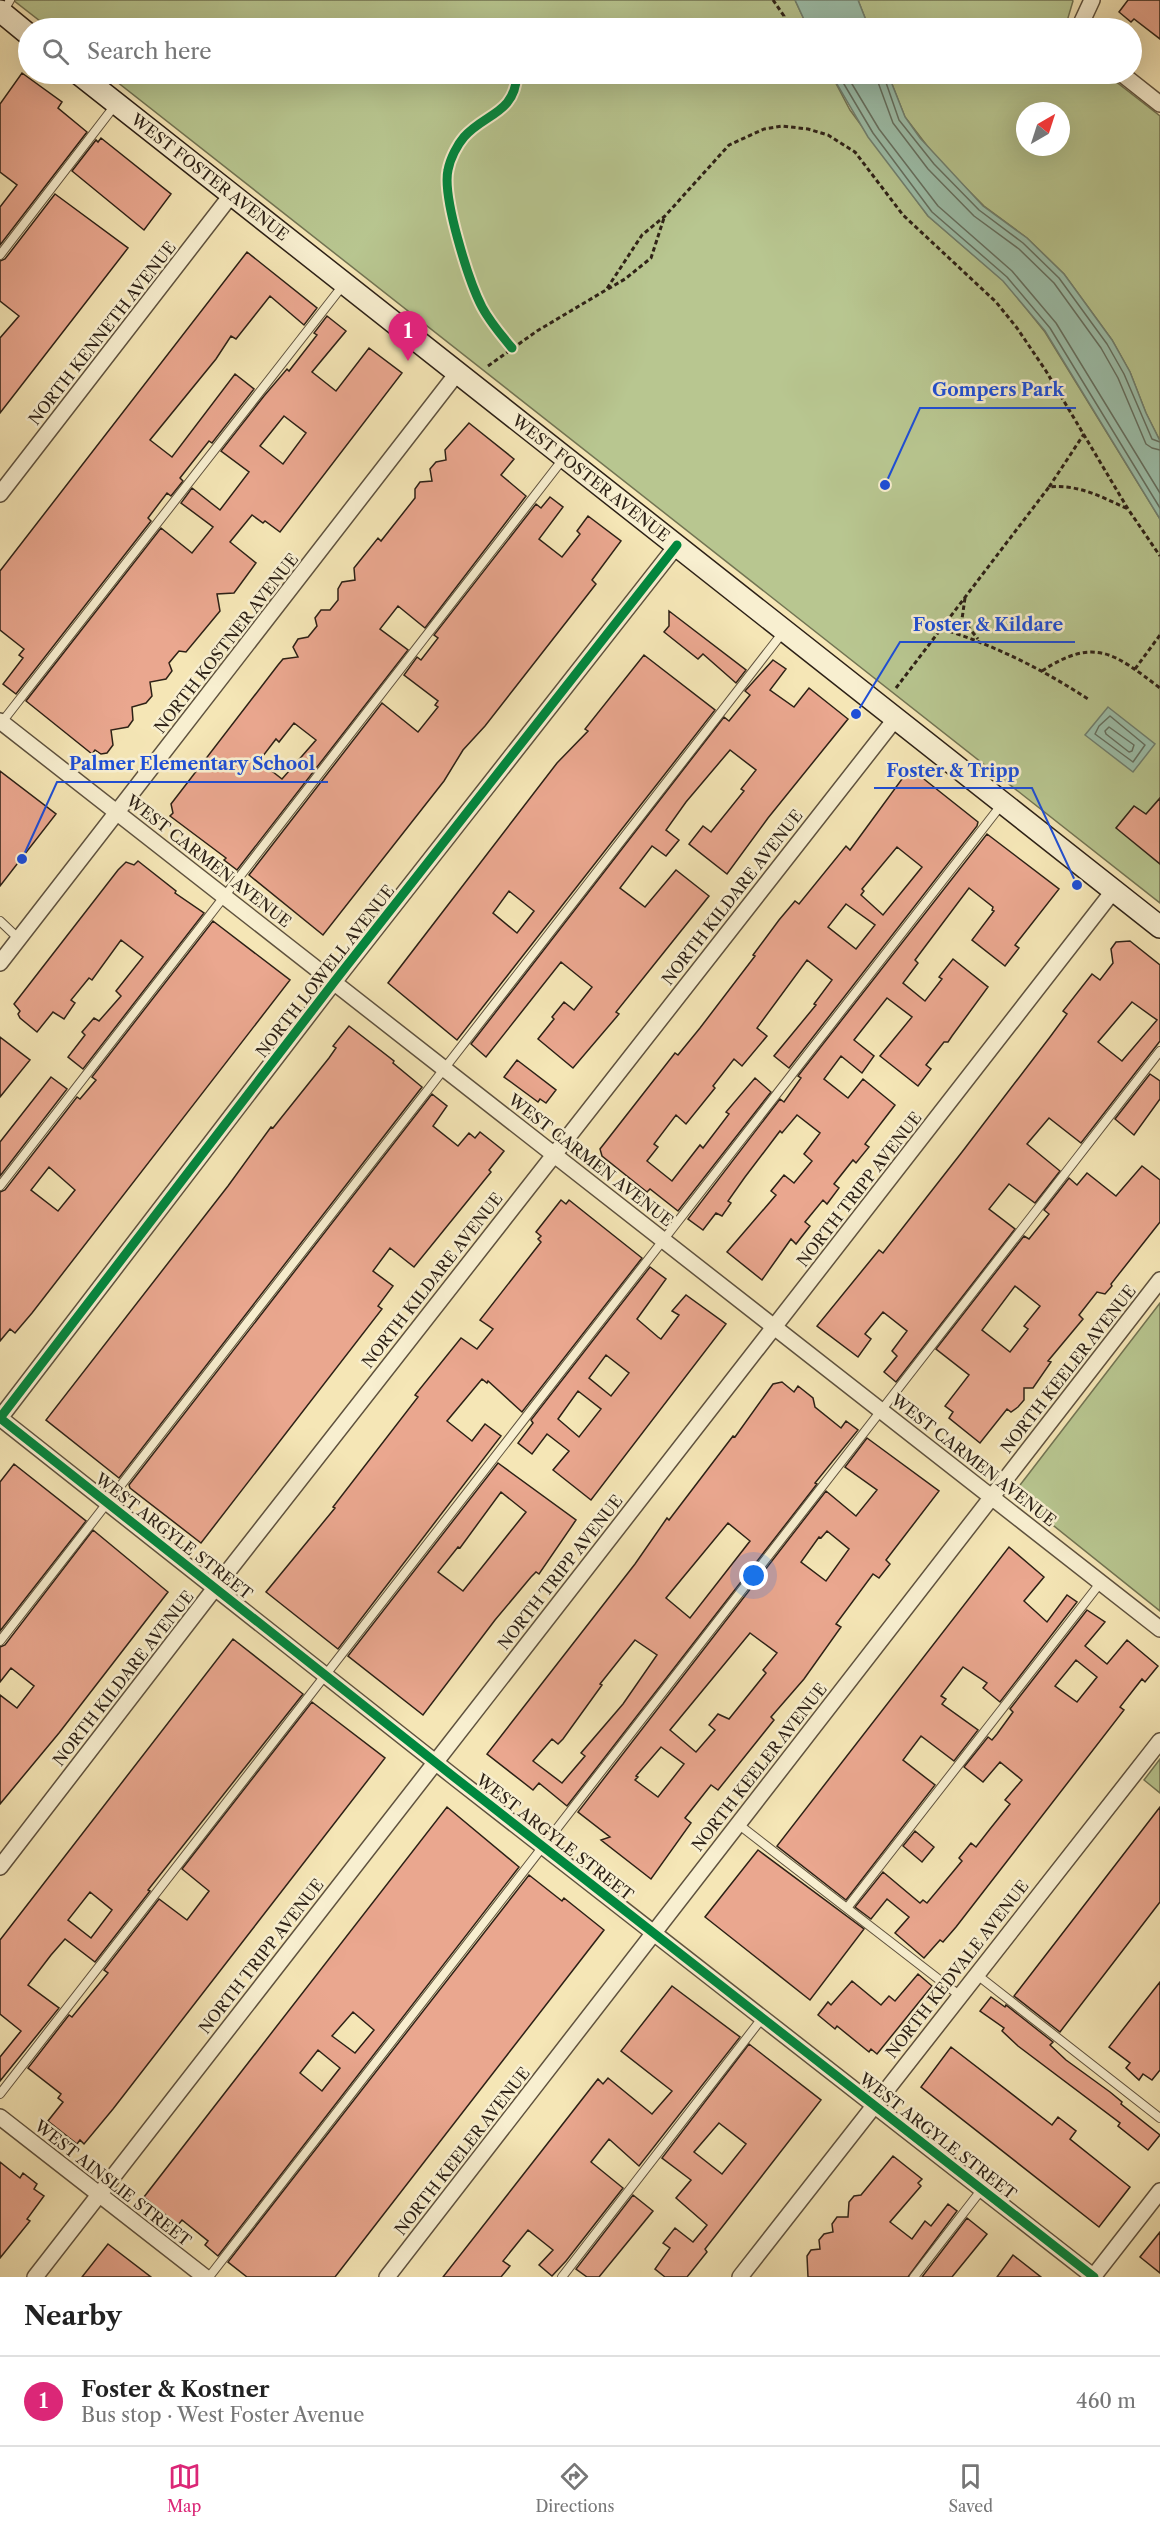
<!DOCTYPE html>
<meta charset="utf-8">
<style>
body{margin:0;font-family:"Libre Caslon Text",serif;background:#f6f6f6;color:#222}
.compass{position:absolute;left:1016px;top:102px;width:54px;height:54px;border-radius:50%;background:#fff;box-shadow:0 6px 24px #0002;rotate:39deg}
.you{position:absolute;left:754px;top:1576px;width:21px;height:21px;margin:-15px;border:4px solid #fff;border-radius:50%;background:#1a73e8;box-shadow:0 0 0 9px #1a73e833}
.badge{display:grid;place-items:center;width:39px;height:39px;border-radius:50%;background:#db2777;color:#fff;font-size:20px;font-weight:700}
.pin{position:absolute;translate:-50% -50px;filter:drop-shadow(0 2px 3px #0008)}
.pin::after{content:'';position:absolute;top:32px;width:21px;height:18px;background:inherit;clip-path:polygon(0 0,100% 0,50% 100%)}
.list{margin:0;padding:0;list-style:none}
h2{display:flex;justify-content:space-between;align-items:center;height:78px;margin:0;padding:0 24px;font-size:26px}
h2 small{font-size:20px;font-weight:400;color:#767676}
.list li{display:grid;grid-template-columns:39px 1fr auto;gap:18px;align-items:center;box-sizing:border-box;height:90px;padding:0 24px;border-top:2px solid #e0e0e0}
.list b{display:block;font-size:22px;white-space:nowrap}
.list p{margin:0;font-size:20px;white-space:nowrap;color:#767676}
.list em{font-size:20px;font-style:normal;color:#767676}
.icon{flex:none;width:33px;height:33px;fill:none;stroke:currentColor;stroke-width:2;stroke-linecap:round;stroke-linejoin:round}
.map{position:relative;flex:none;width:1160px;height:2277px;overflow:hidden}
.search{position:absolute;background:#fff;box-shadow:0 6px 24px #0002;left:18px;right:18px;top:18px;height:66px;display:flex;align-items:center;gap:15px;box-sizing:border-box;padding:0 21px;border-radius:33px;color:#767676;font-size:22px}
.sheet{height:168px;background:#fff}
nav{display:flex;justify-content:space-around;align-items:center;box-sizing:border-box;height:84px;border-top:2px solid #e0e0e0;background:#fff;font-size:16px;color:#767676}
nav a{display:grid;justify-items:center;gap:3px}
nav .on{color:#db2777}
.map>svg:first-child{display:block}
.green{fill:#b8c690;stroke:#727453;stroke-width:1.5;fill-rule:evenodd}
.water{fill:#9cc0ac;stroke:#708070;stroke-width:1.5}
.lines{fill:none;stroke-linecap:round;stroke-linejoin:round}
.shore{stroke:#647061;stroke-width:1.5}
.building{fill:#eaa78f;stroke:#2d2116;stroke-width:1.5;fill-rule:evenodd}
.service-casing{stroke:#5f523e;stroke-width:10}
.minor-casing{stroke:#5f523e;stroke-width:18}
.secondary-casing{stroke:#2d2116;stroke-width:24}
.path{stroke:#2d2116;stroke-width:3;stroke-dasharray:4.5 3;stroke-linecap:butt}
.service{stroke:#f8efd0;stroke-width:8}
.minor{stroke:#f8efd0;stroke-width:15}
.secondary{stroke:#f8efd0;stroke-width:21}
.cycleway-casing{stroke:#f8efd0;stroke-width:13}
.cycleway{stroke:#00873e;stroke-width:9}
.labels{text-anchor:middle;stroke-width:5;stroke-linejoin:round;paint-order:stroke}
.street-label{font-size:16px;fill:#2d2116;stroke:#f8efd0}
.leader{fill:none;stroke:#1d4ed8;stroke-width:2}
.callout-dot{fill:#1d4ed8;stroke:#f8efd0;stroke-width:2}
.callout-label{font-size:18px;text-anchor:middle;font-weight:bold;fill:#1d4ed8;stroke:#f8efd0;stroke-width:5;stroke-linejoin:round;paint-order:stroke}
</style>
<div class="map">
<svg width="1160" height="2277" viewBox="0 0 1160 2277">
<rect width="100%" height="100%" fill="#f5e6b6"/>
<filter id="stains"><feTurbulence type="fractalNoise" baseFrequency=".00333" numOctaves="4"/><feColorMatrix values="0 0 0 0 .2 0 0 0 0 .09 0 0 0 0 .02 0 0 0 .5 -.17"/></filter>
<radialGradient id="worn" r=".72"><stop offset=".6" stop-color="#630" stop-opacity="0"/><stop offset="1" stop-color="#630" stop-opacity=".3"/></radialGradient>
<path class="green" d="M13 0H795L808 28H49Z
M858 0H1072L1073 1 1065 28H869Z
M107 74H831L850 110 928 216 1005 282 1045 332 1160 519V903Z
M888 74H1106L1160 116V441L1146 413 1130 372 1112 340 1064 274 1027 238 984 206 938 160 905 117ZM1025 111H1061V147H1025Z
M1160 1303V1611L1019 1498 1017 1489Z
M1160 1759V1793L1144 1780Z"/>
<path class="water" d="M795 0H858L869 28H808Z
M831 74H888L905 117 920 138 983 206 1027 238 1064 274 1112 340 1130 372 1146 413 1160 441V519L1045 331 1003 281 928 216 868 137Z
M1108 707 1155 744 1133 772 1085 735Z"/>
<g class="lines">
<path class="shore" d="M838 74 873 133 932 212 1007 277 1050 328 1160 508
M846 74 879 129 938 206 1012 271 1056 323 1160 493
M875 74 893 123 928 169 974 216 1019 249 1054 283 1101 348 1118 378 1146 444 1152 448 1160 450
M883 74 899 120 934 164 979 210 1023 243 1059 278 1107 344 1124 374 1152 439 1160 442
M1110 716 1145 745 1133 762 1095 734 1099 726Z
M1109 727 1134 745 1132 751 1129 752 1106 734 1105 731Z"/>
</g>
<path class="building" d="M1128 0H1160V39L1134 19 1131 22 1119 12Z
M22 73 62 102 58 108 87 132 0 245V207L17 185 0 172V104Z
M101 138 171 194 144 230 72 171 96 140 98 142Z
M55 194 128 248 0 413V338L19 316 0 301V261L5 259Z
M247 252 317 308 304 325 270 296 236 339 231 336 216 359 150 440 172 457 235 374 254 389 212 443 209 441 180 478 183 481 171 496 167 493 148 518 151 521 16 694 3 684 23 658 19 655 24 649 0 630V571Z
M327 316 346 331 312 372 336 391 369 348 402 373 280 532 265 521 263 523 252 515 230 542 256 563 234 593 217 594 220 611 186 652 179 651 169 663 172 671 166 679 150 682 152 696 146 703 132 707 133 720 128 727 111 730 113 745 107 753 101 754 95 750 92 754 26 701 161 528 192 553 213 527 181 503 192 488 220 510 249 472 221 451 264 396 287 369 289 371 317 335 314 333ZM284 416 306 433 283 464 260 446Z
M469 423 514 459 501 475 526 496 425 628 398 606 380 629 408 650 237 870 224 860 226 858 170 816 173 813 171 804 278 665 283 659 298 657 293 647 298 639 308 637 317 626 315 618 321 610H330L338 600V589L342 582 355 580 354 568 378 538 381 541 415 498V489L420 482 432 481 430 469 436 462 446 460 445 450ZM294 723 316 740 282 779 259 761 276 739 279 742Z
M550 497 563 507 539 539 562 557 580 534 577 531 588 516 621 541 592 580 596 584 485 726 463 750 444 781 323 935 249 875 382 703 418 732 438 707 435 705 438 701 404 675 417 657 421 660 438 638 434 635 536 504 541 508Z
M669 611 746 670 736 683 703 654 698 659 664 632 669 626Z
M644 655 715 710 457 1040 388 983 557 763 588 731 585 729ZM509 891 534 911 517 933 493 913Z
M773 660 786 669 770 690 794 707 809 688 848 719 768 818 727 874 689 844 703 826 711 832 744 791 741 789 756 770 730 750 686 802 666 830 679 840 666 856 652 846 620 888 645 907 676 870 709 896 616 1012 619 1014 573 1068 538 1039 554 1019 552 1017 564 1002 574 1010 592 987 561 962 486 1057 471 1044 724 717 729 721 750 695 745 691Z
M910 768 978 822 977 826 789 1068 774 1056 816 1005 814 1004 832 980 807 960 757 1028 767 1036 742 1066 734 1059 713 1086 715 1088 686 1124 676 1115 654 1144 658 1147 647 1161 672 1181 700 1145 703 1148 729 1114 726 1112 755 1078 771 1092 678 1211 650 1189 647 1192 602 1156 600 1149 675 1053 678 1055 700 1028 755 956 753 955 779 920 795 901 799 904 846 846 850 850ZM897 847 922 867 883 915 861 895 864 891 862 889ZM846 904 875 925 856 949 828 927Z
M0 771 56 814 0 886Z
M1160 798V864L1116 828 1134 806 1146 814Z
M987 834 1059 889 1015 945 1019 948 1005 966 972 940 994 911 992 910 993 907 969 888 915 960 918 963 903 983 925 1001 942 979 939 977 953 959 988 987 952 1036 948 1042H944L926 1065 931 1069 918 1086 880 1056 912 1017 887 998 854 1040 874 1056 862 1073 841 1056 824 1079 848 1098 863 1079 895 1105 865 1144 869 1147 856 1163 853 1160 834 1184 839 1188 827 1204 823 1200 805 1222 810 1226 796 1244 791 1239 762 1280 727 1252 776 1195 771 1191 784 1175 794 1183 812 1161 804 1154 820 1133 797 1115 782 1133 780 1131 745 1177 728 1201 731 1203 722 1216 716 1213 703 1230 688 1219 780 1099 784 1102 801 1078 798 1076Z
M138 861 176 891 175 893 204 913 83 1069 68 1057 85 1035 82 1032 94 1018 99 1021 121 996 116 991 143 957 121 940 92 980 89 978 71 1000 75 1003 64 1019 53 1012 37 1032 20 1018 18 1014 20 1011 14 1004 118 870 126 862 134 865Z
M213 921 290 980 32 1313 15 1333 10 1329 0 1341V1192L5 1190 77 1097 80 1099 96 1080 92 1077ZM49 1167 75 1190 58 1211 31 1190Z
M1130 941 1160 965V1041L1081 1143 1049 1118 1027 1144 1060 1171 1035 1203 1009 1184 989 1209 1015 1229 896 1382 884 1372 897 1356 892 1351 907 1331 883 1312 865 1334 871 1339 858 1357 817 1326 879 1250 883 1253 962 1152 1050 1037 1067 1014 1063 1011 1092 974 1100 980 1113 963 1111 949 1116 942ZM1132 1002 1157 1020 1122 1061 1098 1042Z
M349 1026 394 1061 393 1063 422 1087 119 1478 46 1420 228 1186 271 1127 273 1128 329 1058 336 1048 333 1046Z
M0 1037 30 1060 0 1097Z
M517 1060 556 1090 546 1103 540 1099 538 1102 504 1077Z
M1150 1074 1160 1081V1099L1134 1135 1115 1119Z
M51 1077 67 1089 0 1176V1142Z
M432 1094 447 1106 433 1126 458 1146 469 1133 475 1138 480 1132 504 1151 489 1170 491 1172 414 1267 390 1248 373 1271 393 1286 378 1306 382 1309 201 1543 130 1488 129 1485Z
M1142 1166 1160 1180V1222L1111 1284 1112 1286 1105 1294 1097 1292 1079 1315 1083 1319 1048 1361 1051 1362 1033 1388H1024V1400L1018 1407 1011 1412 1007 1409 980 1443 949 1418 953 1412 945 1406 969 1375 936 1349 1024 1236 1029 1239 1049 1214 1044 1210 1069 1178 1077 1185 1087 1173 1116 1196ZM1015 1286 1040 1306 1024 1326 1028 1329 1010 1352 982 1330Z
M561 1200 566 1204 569 1200 642 1258 522 1412 488 1381 487 1383 482 1379 447 1421 472 1441 485 1424 501 1436 338 1649 266 1592 335 1508 333 1507 418 1397 415 1395 461 1338 477 1349 493 1329 480 1320 541 1242 538 1239 541 1236 536 1232Z
M650 1267 666 1279 637 1319 658 1337 661 1339 679 1315 672 1311 686 1295 726 1324 591 1500 553 1470 569 1451 547 1434 532 1454 518 1443 533 1423 531 1420ZM606 1355 629 1373 611 1396 589 1378ZM578 1391 601 1409 579 1437 558 1419Z
M782 1382 794 1392 798 1386 813 1398 815 1407 841 1428 846 1421 858 1430 815 1483 817 1484 567 1806 539 1783 533 1790 487 1754 635 1564 667 1518 669 1520 733 1436 735 1437 773 1384ZM728 1523 750 1541 690 1618 666 1598ZM635 1640 657 1655 623 1704 581 1753 585 1756 562 1783 533 1761 552 1739 558 1744 563 1739 602 1685 600 1684Z
M867 1438 939 1491 886 1560 890 1564 879 1578 873 1574 836 1624 841 1627 804 1679 771 1717 774 1720 718 1790 711 1785 685 1818 691 1823 651 1879 601 1840 610 1837 578 1812 826 1491 856 1516 877 1490 845 1467ZM827 1531 849 1549 826 1581 801 1562 819 1537 821 1538ZM750 1633 777 1653 763 1670 766 1673 729 1719 718 1714 709 1725 715 1730 696 1752 670 1730ZM661 1747 684 1764 658 1797 635 1780 638 1777 636 1776Z
M498 1463 576 1520 539 1574 536 1572 531 1577 495 1620 423 1715 348 1656ZM501 1492 526 1512 463 1591 438 1572 458 1547 460 1548Z
M14 1464 86 1521 0 1631V1482Z
M93 1530 168 1592 59 1733 0 1804V1695L17 1708 34 1686 11 1668 0 1682V1647L5 1645Z
M1009 1547 1044 1577 1024 1601 1047 1622 1067 1595 1077 1602 1000 1702 983 1688 987 1683 963 1667 941 1696 946 1699 942 1704 978 1730 954 1761 921 1736 903 1760 935 1785 846 1900 777 1846Z
M1087 1610 1105 1622 1085 1646 1107 1664 1127 1640 1158 1666 1145 1682 1142 1679 1120 1707 1124 1710 956 1927 943 1942 940 1940 924 1958 895 1933 909 1917 887 1899 871 1919 855 1907 883 1872 920 1903 923 1900 927 1903 962 1861 959 1858 971 1843 976 1847 990 1829 1010 1804 1005 1800 1022 1780 1000 1762 983 1782 964 1767 988 1737 992 1740 997 1734 1013 1712 1010 1709ZM1076 1660 1097 1677 1077 1702 1055 1686Z
M233 1639 303 1694 148 1890 150 1891 95 1962 65 1939 51 1955 28 1985 59 2008 0 2081V2057L21 2031 0 2014V1940ZM90 1892 112 1910 91 1938 68 1920Z
M312 1702 385 1758 113 2109 84 2144 80 2140 77 2144 48 2121 63 2102 58 2098 61 2094 28 2068 69 2015 72 2017 108 1973 104 1970 159 1899 187 1920 209 1891 182 1869Z
M447 1807 519 1867 218 2256 205 2245 208 2241 182 2220 178 2225 144 2197ZM353 2012 374 2030 355 2053 332 2036ZM318 2050 340 2068 322 2091 300 2073Z
M1160 1807V1902L1060 2032 1014 1996Z
M915 1831 934 1847 922 1862 903 1846Z
M758 1850 864 1929 810 2000 705 1917Z
M529 1875 562 1901 564 1898 604 1930 335 2277H247L228 2262Z
M918 1974 932 1986 877 2054 871 2049 869 2052 837 2026 835 2029 818 2015 828 2002 831 2005 852 1981 881 2005 889 1996 895 2001Z
M1160 1982V2070L1152 2080 1143 2074 1139 2080 1126 2068 1130 2063 1109 2047Z
M672 1986 740 2037 639 2166 609 2139 591 2162 623 2188 566 2261 552 2276 539 2265 553 2250 528 2230 503 2261 510 2266 501 2277H443L598 2079 603 2084 608 2078 652 2114 672 2091 621 2051Z
M991 1997 1005 2007 1006 2005 1053 2042 1050 2045 1066 2060 1110 2092 1122 2102 1121 2104 1160 2135 1148 2150 1118 2126 1120 2123 1018 2046 1002 2031 1004 2028 980 2011Z
M749 2044 821 2100 705 2249 707 2252 687 2277H665L655 2269 670 2248 663 2243 675 2228 693 2242 707 2225 676 2198 691 2180 662 2158ZM719 2123 746 2144 722 2174 694 2152Z
M951 2047 1052 2125 1058 2117 1076 2131 1070 2139 1130 2187 1099 2227 921 2087Z
M893 2156 922 2179 918 2183 921 2186 890 2222 912 2239 925 2221 931 2226 948 2204 957 2211 908 2277H808L807 2256 811 2250 820 2249 819 2240 824 2234 833 2232 832 2224 837 2217H848L849 2202 854 2196 861 2195Z
M0 2162 20 2178 23 2173 37 2184 34 2189 44 2196 27 2219 30 2221 0 2258Z
M633 2195 653 2211 599 2277H587L576 2269Z
M967 2218 987 2234 952 2277H922Z
M1160 2232V2273L1140 2257Z
M108 2244 151 2277H82Z
M1013 2255 1041 2277H997Z"/>
<g class="lines">
<defs>
<path id="service" d="M3 12 10 0
M0 255 116 104
M2 722 344 284
M0 921 19 939
M0 1186 563 459
M0 1641 784 631
M738 1824 959 1995
M847 1908 1101 1582
M976 1974 1160 2118
M0 2094 1002 804
M209 2277 1160 1051
M562 2277 763 2017
M914 2277 982 2189"/>
<path id="minor" d="M1079 28 1092 0
M1122 74 1160 104
M0 494 232 194
M677 545 334 982 0 1418 454 1777 1094 2277
M0 721 1160 1629
M0 963 458 372
M0 1867 215 1588 896 718
M0 2117 205 2277
M35 2277 1114 890
M387 2277 1160 1280
M740 2277 1160 1741
M1093 2277 1160 2191"/>
<path id="secondary" d="M0 11 28 34
M79 74 1160 927"/>
</defs>
<use href="#service" class="service-casing"/>
<use href="#minor" class="minor-casing"/>
<use href="#secondary" class="secondary-casing"/>
<path class="path" d="M773 0 784 16 781 28
M608 289 625 279 651 258 664 218
M488 366 537 331 606 290 642 235 665 216 729 145 764 129 782 126 808 129 828 135 855 152 903 215 996 302 1017 328 1046 371 1128 509 1160 556
M1049 487 1084 434
M965 598 962 619 978 639
M942 629C994 645 1042 669 1088 699
M1135 669 1160 635
M1042 671C1095 636 1115 654 1160 688
M896 688 1049 487C1078 484 1102 497 1128 509"/>
<use href="#service" class="service"/>
<use href="#minor" class="minor"/>
<use href="#secondary" class="secondary"/>
<defs>
<path id="cycleway" d="M512 348C501 335 490 322 482 307 469 282 442 197 448 170 450 159 457 145 464 137 485 113 515 114 517 74
M677 545 334 982 0 1418 454 1777 1094 2277"/>
</defs>
<use href="#cycleway" class="cycleway-casing"/>
<use href="#cycleway" class="cycleway"/>
</g>
<g class="labels">
<g class="street-label">
<text transform="translate(210 177) rotate(38)" y="6">WEST FOSTER AVENUE</text>
<text transform="translate(102 333) rotate(-52)" y="6">NORTH KENNETH AVENUE</text>
<text transform="translate(591 478) rotate(38)" y="6">WEST FOSTER AVENUE</text>
<text transform="translate(226 643) rotate(-52)" y="6">NORTH KOSTNER AVENUE</text>
<text transform="translate(209 861) rotate(38)" y="6">WEST CARMEN AVENUE</text>
<text transform="translate(732 897) rotate(-52)" y="6">NORTH KILDARE AVENUE</text>
<text transform="translate(325 971) rotate(-52)" y="6">NORTH LOWELL AVENUE</text>
<text transform="translate(591 1160) rotate(38)" y="6">WEST CARMEN AVENUE</text>
<text transform="translate(859 1189) rotate(-52)" y="6">NORTH TRIPP AVENUE</text>
<text transform="translate(432 1280) rotate(-52)" y="6">NORTH KILDARE AVENUE</text>
<text transform="translate(1068 1369) rotate(-52)" y="6">NORTH KEELER AVENUE</text>
<text transform="translate(974 1460) rotate(38)" y="6">WEST CARMEN AVENUE</text>
<text transform="translate(174 1536) rotate(38)" y="6">WEST ARGYLE STREET</text>
<text transform="translate(560 1572) rotate(-52)" y="6">NORTH TRIPP AVENUE</text>
<text transform="translate(123 1678) rotate(-52)" y="6">NORTH KILDARE AVENUE</text>
<text transform="translate(759 1767) rotate(-52)" y="6">NORTH KEELER AVENUE</text>
<text transform="translate(555 1837) rotate(38)" y="6">WEST ARGYLE STREET</text>
<text transform="translate(261 1956) rotate(-52)" y="6">NORTH TRIPP AVENUE</text>
<text transform="translate(957 1969) rotate(-52)" y="6">NORTH KEDVALE AVENUE</text>
<text transform="translate(938 2136) rotate(38)" y="6">WEST ARGYLE STREET</text>
<text transform="translate(462 2151) rotate(-52)" y="6">NORTH KEELER AVENUE</text>
<text transform="translate(113 2183) rotate(38)" y="6">WEST AINSLIE STREET</text>
</g>
</g>
<path class="leader" d="M885 485L920 408H1076M856 714L900 642H1075M22 859L57 782H328M1077 885L1032 788H874"/>
<g class="callout-dot">
<circle cx="885" cy="485" r="6"/>
<circle cx="856" cy="714" r="6"/>
<circle cx="22" cy="859" r="6"/>
<circle cx="1077" cy="885" r="6"/>
</g>
<g class="callout-label">
<text x="998" y="396">Gompers Park</text>
<text x="988" y="631">Foster &amp; Kildare</text>
<text x="192" y="770">Palmer Elementary School</text>
<text x="953" y="777">Foster &amp; Tripp</text>
</g>
<rect width="100%" height="100%" filter="url(#stains)"/>
<rect width="100%" height="100%" fill="url(#worn)"/>
</svg>
<svg class="compass" viewBox="-18 -18 36 36"><path d="M0-13l5 13h-10z" fill="#e53935"/><path d="M0 13l5-13h-10z" fill="#767676"/></svg>
<div class="you"></div>
<div class="pin badge" style="left:408px;top:361px">1</div>
<div class="search"><svg class="icon" aria-label="search" viewBox="0 0 24 24"><circle cx="10" cy="10" r="6"/><path d="M15 15l6 6"/></svg>Search here</div>
</div>
<section class="sheet">
<h2>Nearby<small></small></h2>
<ul class="list">
<li><span class="badge">1</span><div><b>Foster &amp; Kostner</b><p>Bus stop · West Foster Avenue</p></div><em>460 m</em></li>
</ul>
</section>
<nav>
<a class="on"><svg class="icon" aria-label="map" viewBox="0 0 24 24"><path d="M3 6l6-2 6 2 6-2v14l-6 2-6-2-6 2zM9 4v14M15 6v14"/></svg>Map</a>
<a><svg class="icon" aria-label="directions" viewBox="0 0 24 24"><path d="M12 3l9 9-9 9-9-9zM9 14v-3h6M13 9l2 2-2 2"/></svg>Directions</a>
<a><svg class="icon" aria-label="saved" viewBox="0 0 24 24"><path d="M7 4h10v16l-5-4-5 4z"/></svg>Saved</a>
</nav>
